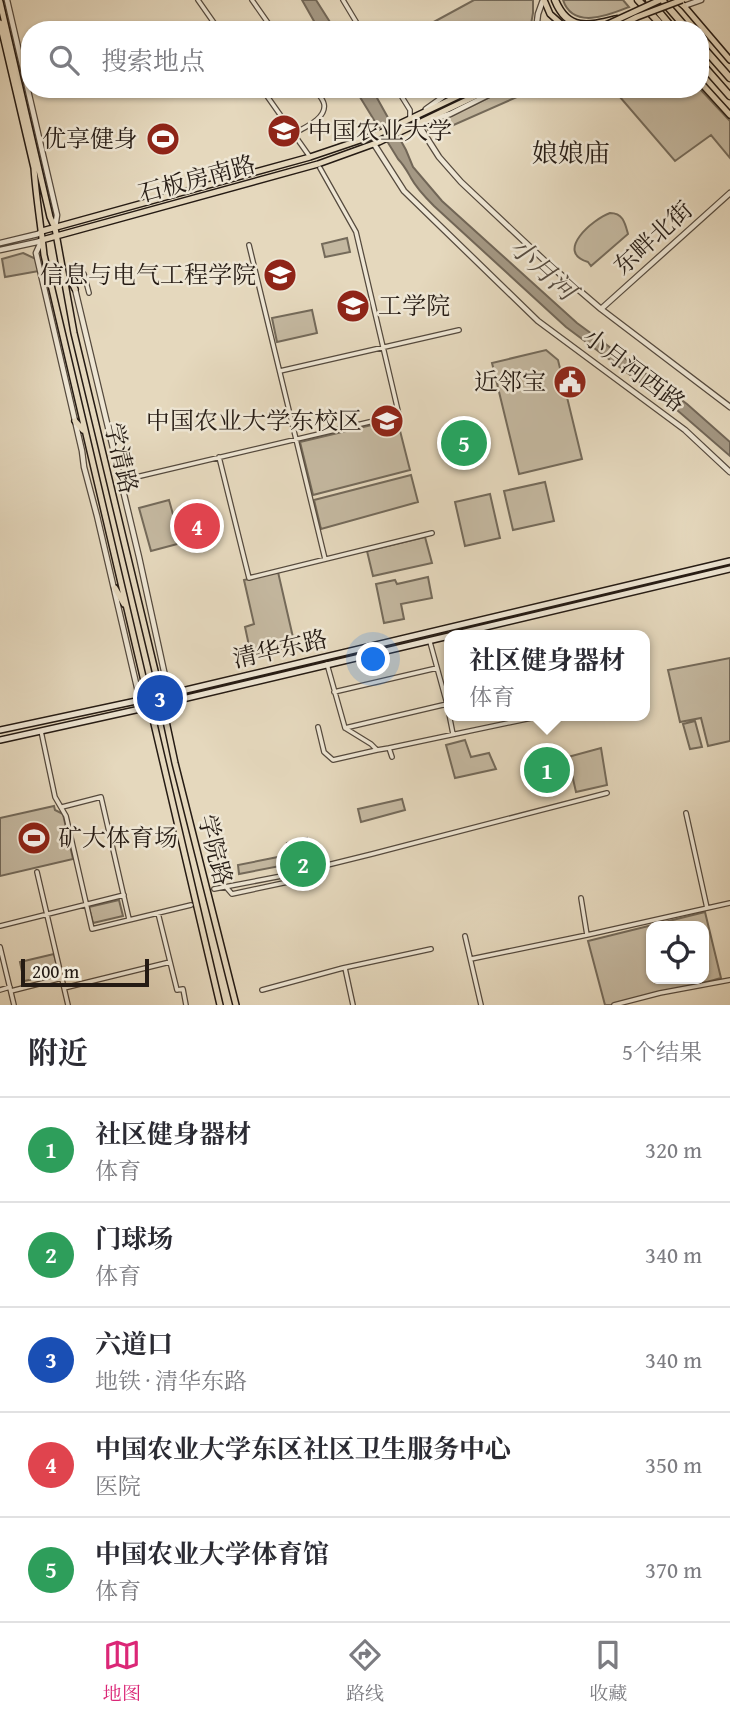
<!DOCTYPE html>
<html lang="zh">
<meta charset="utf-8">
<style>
body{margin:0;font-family:"Gentium Book Plus","Noto Serif SC",serif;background:#f2f2f3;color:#2b2b33}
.controls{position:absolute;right:21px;bottom:21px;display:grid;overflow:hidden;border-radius:14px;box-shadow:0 2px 5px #0004}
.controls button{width:63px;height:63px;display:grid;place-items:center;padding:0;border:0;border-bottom:2px solid #e1e1e2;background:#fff;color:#2b2b33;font:35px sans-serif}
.scale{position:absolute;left:21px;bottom:18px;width:128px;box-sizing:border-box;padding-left:7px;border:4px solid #251b14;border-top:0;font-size:19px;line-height:24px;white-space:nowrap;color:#251b14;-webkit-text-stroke:5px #eee6d4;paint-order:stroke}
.you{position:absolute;left:374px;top:660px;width:24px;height:24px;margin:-18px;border:5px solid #fff;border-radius:50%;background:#1a73e8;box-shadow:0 0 0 10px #1a73e833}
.badge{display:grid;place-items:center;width:46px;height:46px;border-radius:50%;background:#db2777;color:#fff;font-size:23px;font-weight:700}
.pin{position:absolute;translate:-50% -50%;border:4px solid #fff;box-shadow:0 2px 7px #0006}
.popup{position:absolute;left:444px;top:630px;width:206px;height:91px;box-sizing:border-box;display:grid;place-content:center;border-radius:14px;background:#fff;filter:drop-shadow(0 2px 5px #0005);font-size:23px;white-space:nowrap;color:#7c7c81}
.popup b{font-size:26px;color:#2b2b33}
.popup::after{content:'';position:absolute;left:50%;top:100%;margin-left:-14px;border:14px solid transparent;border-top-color:#fff}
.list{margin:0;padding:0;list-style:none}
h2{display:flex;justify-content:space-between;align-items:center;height:91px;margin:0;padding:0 28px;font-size:30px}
h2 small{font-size:23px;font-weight:400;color:#7c7c81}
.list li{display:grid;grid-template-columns:46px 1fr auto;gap:21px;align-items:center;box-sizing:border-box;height:105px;padding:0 28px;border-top:2px solid #e1e1e2}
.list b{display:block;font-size:26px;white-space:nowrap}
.list p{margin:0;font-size:23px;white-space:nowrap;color:#7c7c81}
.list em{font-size:23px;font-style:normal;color:#7c7c81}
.icon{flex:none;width:38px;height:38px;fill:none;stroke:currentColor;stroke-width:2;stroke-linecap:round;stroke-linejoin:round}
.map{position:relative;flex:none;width:730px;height:1005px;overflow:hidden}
.search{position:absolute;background:#fff;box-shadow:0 2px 5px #0004;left:21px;right:21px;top:21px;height:77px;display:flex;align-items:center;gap:18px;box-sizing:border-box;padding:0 24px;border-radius:28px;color:#7c7c81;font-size:26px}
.sheet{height:616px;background:#fff}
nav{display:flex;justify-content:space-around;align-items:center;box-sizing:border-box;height:98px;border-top:2px solid #e1e1e2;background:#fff;font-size:19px;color:#7c7c81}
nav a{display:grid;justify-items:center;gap:4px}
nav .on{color:#db2777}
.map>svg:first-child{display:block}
.green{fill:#c4b8a0;stroke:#746a5a;stroke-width:2;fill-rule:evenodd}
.water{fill:#a49884;stroke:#716657;stroke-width:2}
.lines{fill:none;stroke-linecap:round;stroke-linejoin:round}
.minor-casing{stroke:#554a3e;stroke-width:6}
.tertiary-casing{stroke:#554a3e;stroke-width:7}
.secondary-casing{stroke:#251b14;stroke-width:8}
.primary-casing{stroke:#251b14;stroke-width:8}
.motorway-casing{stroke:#251b14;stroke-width:9}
.minor{stroke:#eee6d4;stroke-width:3.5}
.tertiary{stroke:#eee6d4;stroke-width:4.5}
.secondary{stroke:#eee6d4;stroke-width:5}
.primary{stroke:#e5d8bd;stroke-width:5}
.motorway{stroke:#e5d8bd;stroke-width:6}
.primary-bridge-casing{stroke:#251b14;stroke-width:8;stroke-linecap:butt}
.primary-bridge{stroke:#e5d8bd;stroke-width:5}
.labels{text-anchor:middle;stroke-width:5;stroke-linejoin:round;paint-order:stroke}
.poi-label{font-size:24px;fill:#251b14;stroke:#eee6d4;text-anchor:end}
.street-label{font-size:24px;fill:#251b14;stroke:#eee6d4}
.neighbourhood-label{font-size:26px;fill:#251b14;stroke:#eee6d4}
.water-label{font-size:26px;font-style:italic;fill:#584d41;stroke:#eee6d4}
</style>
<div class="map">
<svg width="730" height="1005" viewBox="0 0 730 1005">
<rect width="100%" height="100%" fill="#e5d8bd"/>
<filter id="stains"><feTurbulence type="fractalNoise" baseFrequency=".00286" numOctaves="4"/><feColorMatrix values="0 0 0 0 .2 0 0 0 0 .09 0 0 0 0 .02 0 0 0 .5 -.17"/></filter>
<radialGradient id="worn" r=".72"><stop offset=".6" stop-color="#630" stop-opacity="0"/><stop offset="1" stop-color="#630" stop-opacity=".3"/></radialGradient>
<path class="green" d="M474 0H533V13L530 30H419Z
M563 0H623L629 7C609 15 573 30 563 0Z
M506 89H535L431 135 427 128Z
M613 89H700L730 121V158L711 135 675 161Z
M610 213C623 213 625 223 628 234L591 266 588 262C554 252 593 219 610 213Z
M347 238 350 252 325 257 322 244Z
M23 253 36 259 39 271 5 277 2 259Z
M312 310 317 333 277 342 272 318Z
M546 350 558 360 582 459 519 474 492 363Z
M397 419 410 470 313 495 300 442Z
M411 475 418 502 321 529 314 500Z
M545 482 554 521 513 530 504 491Z
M490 494 500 538 465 546 455 502Z
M169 500 181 543 151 551 139 508Z
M425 537 432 563 373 576 367 551Z
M278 572 295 646 251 655 245 627 254 624 244 580Z
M428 577 432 598 401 604 404 619 384 623 376 584 395 580 397 584Z
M730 658V741L708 746 701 718 680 722 668 670Z
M695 721 702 747 690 749 683 724Z
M465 740 471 757 489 753 496 769 455 778 446 745Z
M601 748 607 785 576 792 568 757Z
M560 759 565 774 532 781 529 766Z
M402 799 405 810 361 822 358 809Z
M54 806 55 810 63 814 73 859 0 876V818Z
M307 838 311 855 291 860 287 843Z
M278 857 280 866 239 874 238 865Z
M119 900 123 916 93 923 89 907Z
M705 912 721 978 682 989 614 1005H605L588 941ZM651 926H704V979H651Z
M54 954 59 974 24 981 20 962Z"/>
<path class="water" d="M302 0H316L335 30H319Z
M355 89H372L406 150 413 167 442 201 577 323 687 404 730 442V456L677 410 566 327 434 206C426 198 417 189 411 178 407 171 404 165 398 159Z"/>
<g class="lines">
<defs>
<path id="minor" d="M198 0 219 30
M252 0 273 30
M343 0 361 30
M262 89 310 157
M397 89 410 110V119
M293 134C303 128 327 119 324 104 323 99 318 94 315 89
M249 245 325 559
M84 274 89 293
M280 371 459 330
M219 457 249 578 432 533
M132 478 399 415 356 232 320 168
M327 664 345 728 371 744 377 750 389 748 392 757
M334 692 437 668
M447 704 453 734
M318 727 324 752 333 760 377 750
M345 728 447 704 430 642
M41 731 55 797 66 816 92 929 191 905
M389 748 541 716
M62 807 101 797 129 919
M686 813 707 908
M37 872 68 1005
M226 887 232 894 288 882 287 875
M214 889 287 875 372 854 607 793
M581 898 587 935
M158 913 177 990 183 989 186 1005
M0 926 124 895
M465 936 481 1005
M0 947 14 1005
M471 959 587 935 730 903
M345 968 353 1005
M64 988 170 962
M0 990 10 987
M262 990 343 968 431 949
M11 991 62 978
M614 1005 660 993 730 980"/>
<path id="tertiary" d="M7 0 57 215 55 228
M684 6 701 0
M536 30 538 14 543 0
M426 109 454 89
M427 121 450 114 500 89
M418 124 439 157 461 182 545 261 601 309 730 407
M374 144 404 191 538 321 685 430 730 472
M42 240 36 253 82 451 84 467 97 516 142 709
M0 243 38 234 41 232
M0 250 37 242 42 240
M75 289 139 557 169 694
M601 309 730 193"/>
<path id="secondary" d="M452 635 730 569
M0 730 169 694 730 561
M0 740 149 707 449 636"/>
<path id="primary" d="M544 0 550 14 568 30
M677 0 684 6 730 60
M0 2 50 217 55 228 74 333 157 679 175 763 236 1005
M0 23 34 168C36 197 41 226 44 255L220 1005
M700 82 730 115
M42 231 310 157 378 134 473 89
M42 240 318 164 379 142 490 89
M65 279 71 281 75 289
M75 421 83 430
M115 588 124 604"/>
<path id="motorway" d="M555 0C568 32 589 26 617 19
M638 0 666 30
M649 0 674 30
M662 0 688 30
M700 44 730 78
M700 62 730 96"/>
</defs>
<use href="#minor" class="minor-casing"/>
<use href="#tertiary" class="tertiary-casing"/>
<use href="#secondary" class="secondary-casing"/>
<use href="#primary" class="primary-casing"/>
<use href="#motorway" class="motorway-casing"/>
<use href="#minor" class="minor"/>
<use href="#tertiary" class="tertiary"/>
<use href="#secondary" class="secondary"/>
<use href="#primary" class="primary"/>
<use href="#motorway" class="motorway"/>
<defs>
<path id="primary-bridge" d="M595 30 660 0
M611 30 637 17 682 0"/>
</defs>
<use href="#primary-bridge" class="primary-bridge-casing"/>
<use href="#primary-bridge" class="primary-bridge"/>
</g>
<defs>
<symbol id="university-disc" viewBox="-11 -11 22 22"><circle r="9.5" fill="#8f2418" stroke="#eee6d4"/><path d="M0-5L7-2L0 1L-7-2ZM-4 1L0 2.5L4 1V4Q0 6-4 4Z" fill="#fff"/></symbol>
<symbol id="stadium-disc" viewBox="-11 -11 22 22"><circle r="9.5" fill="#8f2418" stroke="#eee6d4"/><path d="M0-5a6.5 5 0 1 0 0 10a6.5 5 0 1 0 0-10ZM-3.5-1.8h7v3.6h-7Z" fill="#fff"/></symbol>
<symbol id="civic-disc" viewBox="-11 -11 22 22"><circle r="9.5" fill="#8f2418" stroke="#eee6d4"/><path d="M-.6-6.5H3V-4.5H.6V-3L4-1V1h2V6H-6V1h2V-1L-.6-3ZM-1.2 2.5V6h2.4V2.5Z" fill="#fff"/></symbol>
</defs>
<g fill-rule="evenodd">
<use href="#university-disc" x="265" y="112" width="38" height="38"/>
<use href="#stadium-disc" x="144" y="120" width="38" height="38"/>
<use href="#university-disc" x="261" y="256" width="38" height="38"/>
<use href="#university-disc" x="334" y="287" width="38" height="38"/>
<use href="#civic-disc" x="551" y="363" width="38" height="38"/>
<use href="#university-disc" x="368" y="402" width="38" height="38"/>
<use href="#stadium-disc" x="15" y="819" width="38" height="38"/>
</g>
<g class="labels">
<g class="poi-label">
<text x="308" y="139" text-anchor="start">中国农业大学</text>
<text x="138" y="147">优享健身</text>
<text x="256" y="283">信息与电气工程学院</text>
<text x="378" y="314" text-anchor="start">工学院</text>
<text x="546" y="390">近邻宝</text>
<text x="362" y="429">中国农业大学东校区</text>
<text x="58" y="846" text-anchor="start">矿大体育场</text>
</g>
<g class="street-label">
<text transform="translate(197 179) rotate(-15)" y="8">石板房南路</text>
<text transform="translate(653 238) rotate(-42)" y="8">东畔北街</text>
<text transform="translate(634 370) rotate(37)" y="8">小月河西路</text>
<text transform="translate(121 458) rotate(77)" y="8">学清路</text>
<text transform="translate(280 649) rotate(-13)" y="8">清华东路</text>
<text transform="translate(215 850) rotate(76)" y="8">学院路</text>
</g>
<g class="neighbourhood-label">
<text x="571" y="162">娘娘庙</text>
</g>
<g class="water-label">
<text transform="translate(543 269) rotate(42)" y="9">小月河</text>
</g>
</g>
<rect width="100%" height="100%" filter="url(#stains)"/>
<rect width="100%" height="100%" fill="url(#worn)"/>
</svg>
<div class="controls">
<button><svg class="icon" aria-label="locate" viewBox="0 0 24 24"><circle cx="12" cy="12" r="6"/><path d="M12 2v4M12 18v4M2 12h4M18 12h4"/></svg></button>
</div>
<div class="scale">200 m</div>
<div class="you"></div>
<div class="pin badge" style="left:547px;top:770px;background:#2e9e5b">1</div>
<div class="popup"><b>社区健身器材</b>体育</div>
<div class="pin badge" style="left:303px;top:864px;background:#2e9e5b">2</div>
<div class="pin badge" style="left:160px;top:698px;background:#1a4fb4">3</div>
<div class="pin badge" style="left:197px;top:526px;background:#e0444e">4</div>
<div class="pin badge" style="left:464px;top:443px;background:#2e9e5b">5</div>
<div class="search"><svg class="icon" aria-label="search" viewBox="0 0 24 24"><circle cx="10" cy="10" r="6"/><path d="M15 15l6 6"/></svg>搜索地点</div>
</div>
<section class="sheet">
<h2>附近<small>5个结果</small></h2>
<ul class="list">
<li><span class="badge" style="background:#2e9e5b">1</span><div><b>社区健身器材</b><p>体育</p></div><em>320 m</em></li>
<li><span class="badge" style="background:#2e9e5b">2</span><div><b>门球场</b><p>体育</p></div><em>340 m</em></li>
<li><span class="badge" style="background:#1a4fb4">3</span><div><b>六道口</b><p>地铁 · 清华东路</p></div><em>340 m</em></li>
<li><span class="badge" style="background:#e0444e">4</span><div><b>中国农业大学东区社区卫生服务中心</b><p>医院</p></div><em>350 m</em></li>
<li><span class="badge" style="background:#2e9e5b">5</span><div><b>中国农业大学体育馆</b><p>体育</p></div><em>370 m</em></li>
</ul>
</section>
<nav>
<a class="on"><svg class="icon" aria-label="map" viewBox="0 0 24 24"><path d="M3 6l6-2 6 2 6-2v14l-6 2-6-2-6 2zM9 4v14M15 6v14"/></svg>地图</a>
<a><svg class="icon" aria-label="directions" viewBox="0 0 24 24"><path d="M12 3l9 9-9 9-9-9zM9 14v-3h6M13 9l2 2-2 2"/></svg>路线</a>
<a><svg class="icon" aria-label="saved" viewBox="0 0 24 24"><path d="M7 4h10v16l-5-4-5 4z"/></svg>收藏</a>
</nav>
